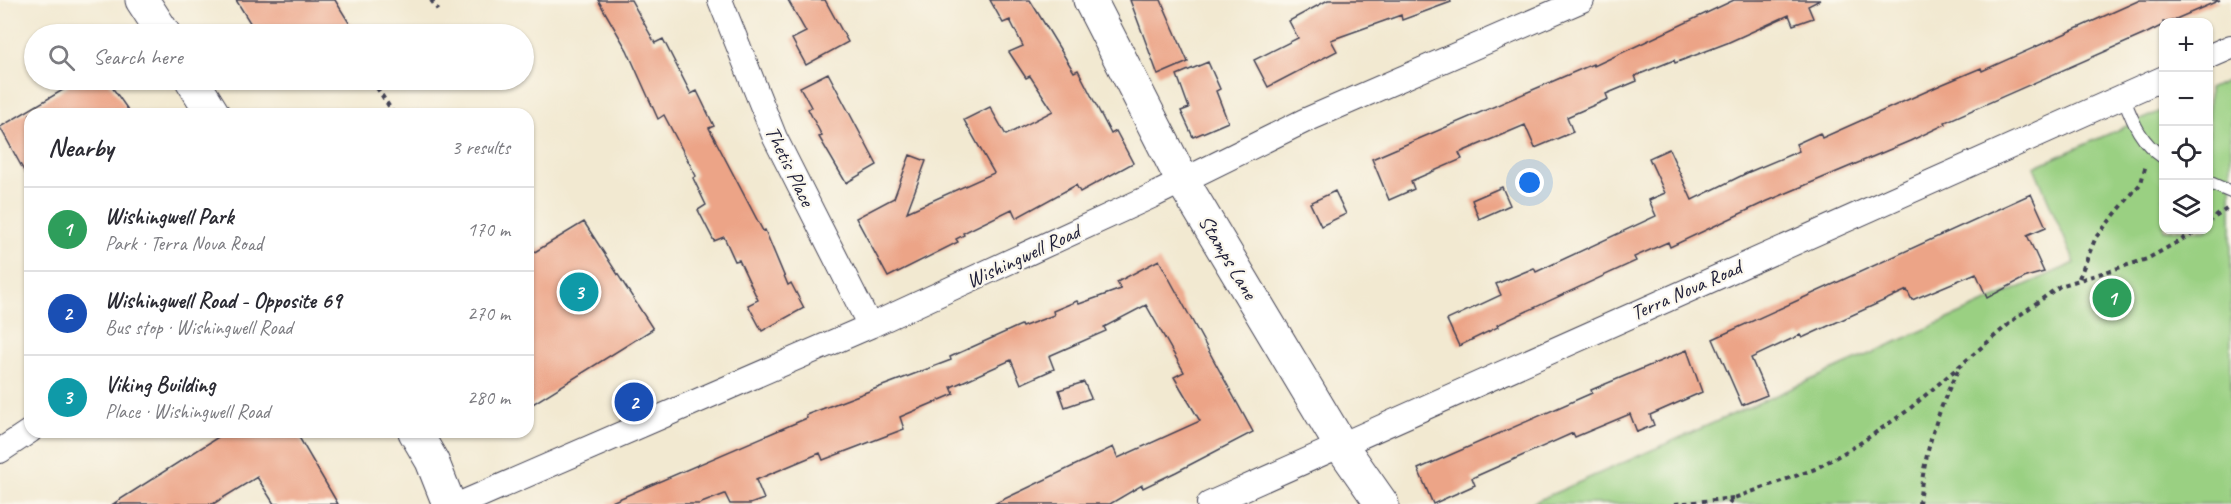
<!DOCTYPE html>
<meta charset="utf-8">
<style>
body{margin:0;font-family:Caveat,sans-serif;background:#f7f7f7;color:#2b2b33}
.controls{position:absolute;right:18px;top:18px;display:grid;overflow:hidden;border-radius:12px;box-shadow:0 2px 4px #0004}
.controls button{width:54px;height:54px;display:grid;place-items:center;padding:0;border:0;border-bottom:2px solid #e1e1e2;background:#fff;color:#2b2b33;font:30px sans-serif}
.you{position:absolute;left:1530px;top:183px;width:21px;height:21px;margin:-15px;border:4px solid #fff;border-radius:50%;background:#1a73e8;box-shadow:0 0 0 9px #1a73e833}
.badge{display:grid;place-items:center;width:39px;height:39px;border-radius:50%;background:#111827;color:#fff;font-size:20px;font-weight:700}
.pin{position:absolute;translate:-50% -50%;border:3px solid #fff;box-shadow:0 2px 6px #0006}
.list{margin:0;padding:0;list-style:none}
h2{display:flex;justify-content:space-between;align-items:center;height:78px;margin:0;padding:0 24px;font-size:26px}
h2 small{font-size:20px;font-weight:400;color:#7c7c81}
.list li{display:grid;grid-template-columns:39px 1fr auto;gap:18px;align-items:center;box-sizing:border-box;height:84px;padding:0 24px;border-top:2px solid #e1e1e2}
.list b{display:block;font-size:22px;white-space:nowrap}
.list p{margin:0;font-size:20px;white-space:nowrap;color:#7c7c81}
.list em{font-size:20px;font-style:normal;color:#7c7c81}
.icon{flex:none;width:33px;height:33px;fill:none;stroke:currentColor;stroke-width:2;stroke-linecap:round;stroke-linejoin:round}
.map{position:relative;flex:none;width:2231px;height:504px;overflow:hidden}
.search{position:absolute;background:#fff;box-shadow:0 2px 4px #0004;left:24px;top:24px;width:510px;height:66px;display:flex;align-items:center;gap:15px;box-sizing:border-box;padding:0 21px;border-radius:33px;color:#7c7c81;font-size:22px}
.panel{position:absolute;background:#fff;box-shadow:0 2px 4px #0004;left:24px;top:108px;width:510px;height:330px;border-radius:18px}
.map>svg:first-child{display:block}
.green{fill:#9ad082;stroke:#5e795e;stroke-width:1.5}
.building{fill:#eca487}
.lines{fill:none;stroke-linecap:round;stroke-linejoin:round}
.lane-casing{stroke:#414052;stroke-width:14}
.street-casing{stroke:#414052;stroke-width:26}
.secondary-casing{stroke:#414052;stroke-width:35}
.path{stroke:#414052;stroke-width:4;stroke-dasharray:4.5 4.5;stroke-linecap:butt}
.lane{stroke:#fff;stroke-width:12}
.street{stroke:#fff;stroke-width:24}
.secondary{stroke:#fff;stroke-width:33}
.labels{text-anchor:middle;stroke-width:4.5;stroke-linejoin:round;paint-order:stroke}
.street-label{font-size:21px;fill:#22223b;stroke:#fbf7ec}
</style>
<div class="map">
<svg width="2231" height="504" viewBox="0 0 2231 504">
<rect width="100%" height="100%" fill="#fbf7ec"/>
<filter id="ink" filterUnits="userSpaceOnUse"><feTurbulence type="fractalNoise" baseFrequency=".0167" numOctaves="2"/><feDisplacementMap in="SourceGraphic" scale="12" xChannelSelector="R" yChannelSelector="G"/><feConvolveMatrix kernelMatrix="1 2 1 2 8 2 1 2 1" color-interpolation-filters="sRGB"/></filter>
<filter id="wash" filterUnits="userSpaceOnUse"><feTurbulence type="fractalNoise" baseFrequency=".008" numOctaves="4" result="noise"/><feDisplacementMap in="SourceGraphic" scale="24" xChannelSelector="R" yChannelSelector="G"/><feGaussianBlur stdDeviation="1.35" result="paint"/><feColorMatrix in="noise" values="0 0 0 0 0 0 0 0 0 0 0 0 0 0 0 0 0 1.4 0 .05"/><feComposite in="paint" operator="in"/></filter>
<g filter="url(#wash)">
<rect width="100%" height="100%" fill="#f2e9d1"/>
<path class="green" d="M2231 79V504H1530L2075 263 2034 167 2163 110 2164 230H2208L2209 89Z"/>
<g id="blocks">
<path class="building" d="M236 0H335L356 34H257Z
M598 0H631L655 43 663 39 691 94 697 91 714 126 709 128 763 231 765 230 788 285 791 283 804 308 762 331 748 305 758 300 739 260 735 261 724 237 714 241 698 210 706 205 693 178 696 176 664 115 658 119 627 50Z
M788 0H825L848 42 806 65 792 39 806 32Z
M990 0H1030L1074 72 1078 70 1111 134 1116 131 1133 163 1080 192 1076 185 1016 218 1012 209 963 233 964 235 956 239 958 242 888 277 856 218 894 198 910 155 926 161 907 212 994 173 964 120 990 107 1006 135 1053 111 1030 76 1026 78 1009 52 1023 46 1010 20 1003 23Z
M1130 0H1161L1188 62 1158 75Z
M1328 0H1450L1451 2 1402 20 1401 15 1331 40 1337 51 1268 87 1254 60 1298 38 1289 21Z
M1734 0H1820L1808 6 1813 18 1793 25 1789 15 1727 43 1675 63 1674 60 1635 76 1637 81 1606 94 1608 99 1567 117 1573 132 1535 148 1525 125 1459 153 1462 159 1411 181 1414 189 1389 200 1372 159 1593 64 1594 66Z
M2140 0H2220L2169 22H2163V25L2145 34 1945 122 1946 124 1910 141 1763 203 1670 247 1668 242 1634 257 1636 261 1497 325 1498 327 1459 346 1447 320 1501 295 1496 284 1534 268 1536 272 1656 216 1649 200 1665 193 1649 158 1669 149 1692 200 1749 172 1799 151 1796 144 1820 133 1822 138 1943 84 1981 68 1982 71Z
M1208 62 1220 89 1216 91 1228 122 1193 137 1181 111 1189 108 1177 75Z
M828 73 877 165 846 183 819 137 822 136 808 109 811 107 800 87Z
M64 80H107L131 114H30V182L0 127 68 87Z
M1502 187 1510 205 1479 219 1472 200Z
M1335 191 1346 214 1321 226 1310 203Z
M2031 194 2046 227 2027 235 2044 272 2026 277 1987 298 1976 273 1912 300 1907 290 1802 338 1800 335 1751 358 1767 395 1742 405 1713 339Z
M584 222 653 329 528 407V256Z
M1159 260 1253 432 1176 472 1143 488 1142 485 1110 504H994L1113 447 1118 458 1200 421 1174 377 1184 372 1146 305 1104 327 1106 331 1049 356 1054 369 1021 384 1011 360 951 387 954 394 900 417 904 429 823 460 820 453 756 480 764 499 750 504H730L725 494 699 504H607L807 418 806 415 951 360 950 357 1021 325 1022 327 1054 315 1053 311 1077 301 1079 304 1121 289 1117 282Z
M1687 350 1702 392 1650 415 1654 425 1637 432 1630 414 1575 437 1573 433 1472 478 1475 485 1433 504 1418 469 1592 393 1591 390Z
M1084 382 1091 398 1065 407 1059 390Z
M226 432H296L338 504H274L257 477 213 504H113Z"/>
</g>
</g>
<g filter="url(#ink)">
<use href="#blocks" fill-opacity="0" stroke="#414052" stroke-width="1.5"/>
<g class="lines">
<defs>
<path id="lane" d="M2123 96C2133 122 2140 142 2164 158
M2208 182 2231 192"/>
<path id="street" d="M720 0 775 138 870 326
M2208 57 2231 47
M0 451 30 431
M460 504 870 326 1154 195 1304 121 1582 0
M1209 504 2164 78"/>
<path id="secondary" d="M142 0 164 34
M1090 0 1182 180 1340 444 1382 504
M192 80 213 114
M415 432 432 461 449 504"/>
</defs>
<use href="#lane" class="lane-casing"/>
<use href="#street" class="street-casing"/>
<use href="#secondary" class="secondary-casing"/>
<path class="path" d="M431 0 438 10
M372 80 394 114
M2208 222 2228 208
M2079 278 2096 237 2141 183 2146 164
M1675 504 1734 498
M1729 504 1734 498 1815 469 1856 446 1907 411 2017 317 2060 286 2147 259 2199 230
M1919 504C1924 456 1936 413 1958 370"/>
<use href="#lane" class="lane"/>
<use href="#street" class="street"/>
<use href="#secondary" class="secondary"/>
</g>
</g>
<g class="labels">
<g class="street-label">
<text transform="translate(790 166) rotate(64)" y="7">Thetis Place</text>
<text transform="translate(1023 256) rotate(-25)" y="7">Wishingwell Road</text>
<text transform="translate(1228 257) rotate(59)" y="7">Stamps Lane</text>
<text transform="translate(1686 290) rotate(-24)" y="7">Terra Nova Road</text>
</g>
</g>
</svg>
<div class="controls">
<button>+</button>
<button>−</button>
<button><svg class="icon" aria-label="locate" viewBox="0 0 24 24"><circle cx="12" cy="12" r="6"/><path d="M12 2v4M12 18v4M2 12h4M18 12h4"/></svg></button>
<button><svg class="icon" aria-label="layers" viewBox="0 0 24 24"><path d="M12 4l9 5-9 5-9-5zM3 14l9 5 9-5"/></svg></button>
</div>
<div class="you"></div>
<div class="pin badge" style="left:2112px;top:298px;background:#2e9e5b">1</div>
<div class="pin badge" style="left:634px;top:402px;background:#1a4fb4">2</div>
<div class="pin badge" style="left:579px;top:292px;background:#0f9aa8">3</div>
<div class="search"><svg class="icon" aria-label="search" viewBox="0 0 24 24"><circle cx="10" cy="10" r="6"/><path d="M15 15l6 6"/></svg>Search here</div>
<section class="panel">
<h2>Nearby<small>3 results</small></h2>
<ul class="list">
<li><span class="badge" style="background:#2e9e5b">1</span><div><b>Wishingwell Park</b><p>Park · Terra Nova Road</p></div><em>170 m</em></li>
<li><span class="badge" style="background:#1a4fb4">2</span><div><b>Wishingwell Road - Opposite 69</b><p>Bus stop · Wishingwell Road</p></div><em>270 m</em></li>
<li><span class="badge" style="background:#0f9aa8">3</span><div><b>Viking Building</b><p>Place · Wishingwell Road</p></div><em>280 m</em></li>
</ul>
</section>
</div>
